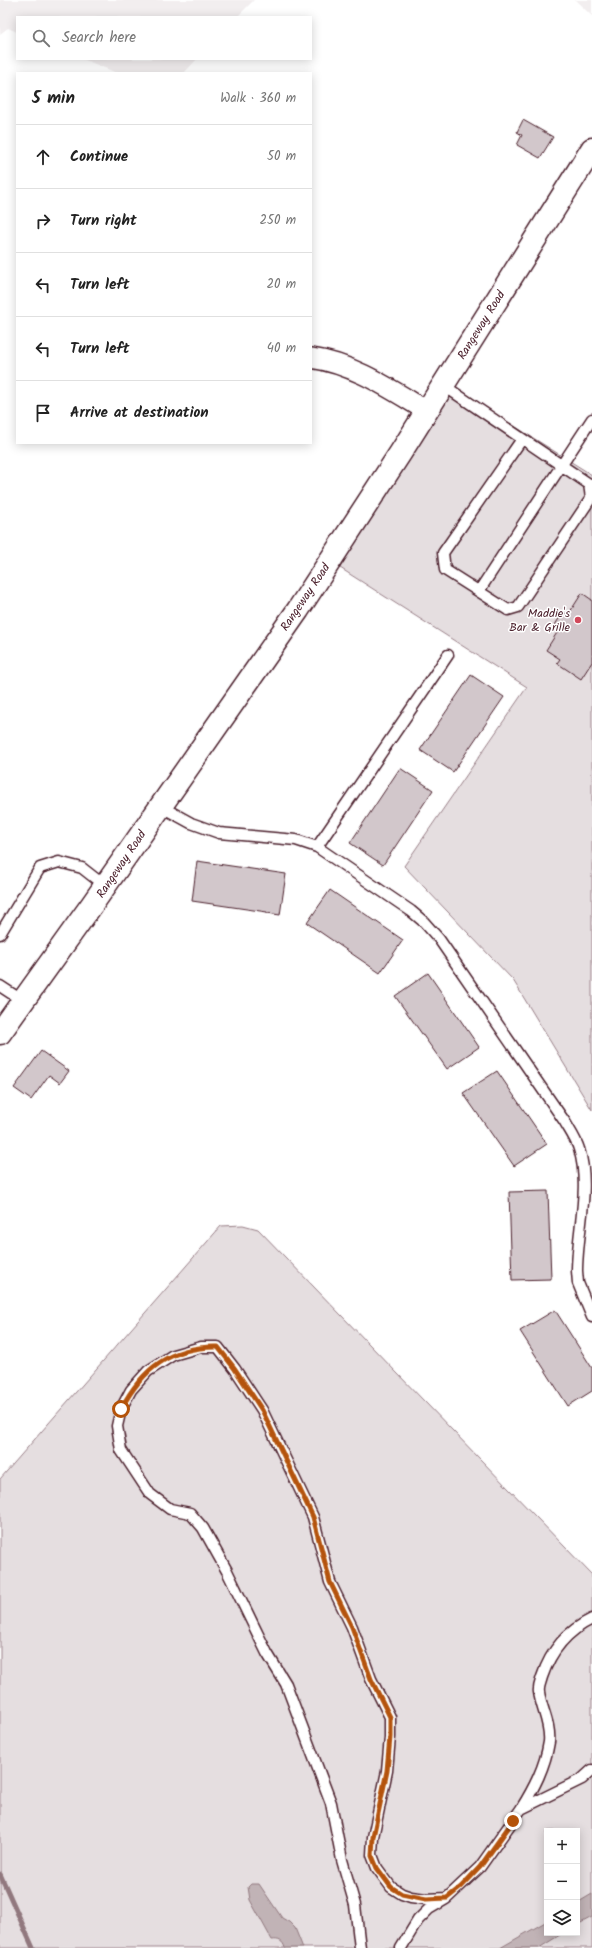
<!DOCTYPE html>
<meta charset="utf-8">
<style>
body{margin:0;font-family:Kalam,sans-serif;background:#f2f2f2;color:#222}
.controls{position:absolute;right:12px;bottom:12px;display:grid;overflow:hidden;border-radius:0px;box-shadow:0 2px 10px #0003}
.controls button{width:36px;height:36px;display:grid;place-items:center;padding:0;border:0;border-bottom:1px solid #e0e0e0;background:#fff;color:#222;font:20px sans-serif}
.stop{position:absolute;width:12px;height:12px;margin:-9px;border:3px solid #b45309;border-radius:50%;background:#fff}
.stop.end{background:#b45309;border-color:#fff;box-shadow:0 1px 4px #0008}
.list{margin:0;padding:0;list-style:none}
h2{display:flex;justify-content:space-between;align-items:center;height:52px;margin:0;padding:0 16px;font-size:17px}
h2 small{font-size:13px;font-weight:400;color:#767676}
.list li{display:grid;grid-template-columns:26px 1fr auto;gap:12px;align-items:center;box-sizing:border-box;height:64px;padding:0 16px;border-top:1px solid #e0e0e0}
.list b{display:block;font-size:15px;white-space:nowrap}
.list em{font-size:13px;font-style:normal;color:#767676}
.icon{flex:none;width:22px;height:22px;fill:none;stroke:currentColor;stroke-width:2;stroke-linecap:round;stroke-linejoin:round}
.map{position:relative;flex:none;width:592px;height:1948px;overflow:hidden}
.search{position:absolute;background:#fff;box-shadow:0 2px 10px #0003;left:16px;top:16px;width:296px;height:44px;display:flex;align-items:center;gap:10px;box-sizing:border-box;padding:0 14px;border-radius:0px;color:#767676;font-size:15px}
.panel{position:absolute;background:#fff;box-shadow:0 2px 10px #0003;left:16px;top:72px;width:296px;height:372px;border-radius:0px}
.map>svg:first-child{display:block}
.built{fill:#f2eeef}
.green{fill:#e5dee0;stroke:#987e86;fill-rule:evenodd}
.water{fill:#c1b3b6;stroke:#91787e}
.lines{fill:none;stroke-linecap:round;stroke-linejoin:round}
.stream{stroke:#91787e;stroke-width:5}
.building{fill:#d2c7cb;stroke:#4a1f2b}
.service-casing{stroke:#4a1f2b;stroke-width:13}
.minor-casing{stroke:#4a1f2b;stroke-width:22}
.tertiary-casing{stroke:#4a1f2b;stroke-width:25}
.service{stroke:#fff;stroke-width:10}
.minor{stroke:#fff;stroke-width:19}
.tertiary{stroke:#fff;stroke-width:22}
.route{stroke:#b45309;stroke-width:5}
.poi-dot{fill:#d1495b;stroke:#fff;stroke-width:1.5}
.labels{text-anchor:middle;stroke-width:3;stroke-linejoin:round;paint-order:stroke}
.street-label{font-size:12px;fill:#4a1f2b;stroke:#fff}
.poi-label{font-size:12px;fill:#4a1f2b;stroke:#fff;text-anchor:end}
</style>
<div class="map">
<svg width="592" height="1948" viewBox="0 0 592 1948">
<rect width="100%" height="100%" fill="#fff"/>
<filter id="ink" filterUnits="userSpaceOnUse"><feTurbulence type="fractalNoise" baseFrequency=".025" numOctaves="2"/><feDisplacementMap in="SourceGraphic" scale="8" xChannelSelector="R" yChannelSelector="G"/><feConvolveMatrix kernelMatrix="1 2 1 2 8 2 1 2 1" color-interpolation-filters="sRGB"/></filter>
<g filter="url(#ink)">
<path class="built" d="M0 0H254L237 17H17V32L8 28 0 34Z
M575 0H592V16Z
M83 59H197L184 73H117Z"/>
<path class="green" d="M449 385 592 475V1110L513 980 404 866 527 687 337 566Z
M243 1225 258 1229 592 1575V1948H0V1479L221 1226ZM547 1831H577V1933H547Z"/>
<path class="water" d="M251 1884H259L282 1918 289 1922 295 1928 303 1948H285C283 1941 279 1939 272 1940L250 1900 248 1887Z
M592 1894V1917L577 1925V1903Z
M547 1921V1933H563L539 1948H500Z"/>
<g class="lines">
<path class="stream" d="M0 1874 33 1948"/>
</g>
<path class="building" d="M523 120 553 137 540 158 517 145 522 135 517 132Z
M582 593 592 600V662L581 679 557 663 560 659 546 650 560 628 555 625 563 612 568 615Z
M471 675 504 697 453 772 420 750Z
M400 768 433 790 383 865 350 843Z
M197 861 286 874 280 915 267 913V912L192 901Z
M330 890 403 940 380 973 307 923Z
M428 973 479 1047 447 1069 395 996Z
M41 1051 69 1071 60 1083 49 1075 31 1100 14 1088Z
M497 1071 547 1144 514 1166 463 1093Z
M548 1191 551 1279 512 1280 509 1192Z
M555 1310 592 1368V1391L568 1406 520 1331Z"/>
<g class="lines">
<defs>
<path id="service" d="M443 385 589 484 591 498 518 607 508 610 445 570 443 553 522 439
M479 591 592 419
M160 806 191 823 219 833 296 840 317 847 411 911 424 922 439 939 565 1122C570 1131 576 1139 579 1149 591 1186 577 1232 577 1271L578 1283 592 1317
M317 847 448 655
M0 934 40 868 59 862 82 868 105 886
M0 986 23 1001
M521 1809C534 1788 545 1767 549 1742 551 1724 541 1708 539 1692 538 1687 541 1681 542 1677 551 1650 567 1631 592 1619
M360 1948 355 1905 342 1860 331 1803 286 1684 267 1653 227 1571 203 1528 190 1513 170 1509 150 1494 121 1450 117 1426 121 1409 131 1390 148 1371 173 1355 201 1347H218L235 1369 262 1410 313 1517 330 1582 352 1627 371 1679 390 1717V1737L387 1771 373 1837 372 1855 377 1868 391 1887 402 1894 411 1897 426 1899 447 1898 480 1867 521 1809 582 1779 592 1770
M401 1948 418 1920 429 1909 446 1899"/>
<path id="minor" d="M311 358C354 364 390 389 427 411"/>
<path id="tertiary" d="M0 1033 91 906 298 610 401 452 592 149"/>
</defs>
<use href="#service" class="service-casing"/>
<use href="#minor" class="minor-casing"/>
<use href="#tertiary" class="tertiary-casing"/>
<use href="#service" class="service"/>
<use href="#minor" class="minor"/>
<use href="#tertiary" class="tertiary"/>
</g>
</g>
<g class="lines" filter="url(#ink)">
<path class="route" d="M121 1409C142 1369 171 1346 218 1347L235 1369 262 1410 313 1517 330 1582 352 1627 371 1679 390 1717V1737L387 1771 373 1837 372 1856 377 1868 391 1887 402 1894 426 1899 447 1898 461 1887 480 1867 513 1821"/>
</g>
<circle class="poi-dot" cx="578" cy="620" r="4"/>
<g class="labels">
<g class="street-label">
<text transform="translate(481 325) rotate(-58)" y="4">Rangeway Road</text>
<text transform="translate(305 597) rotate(-56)" y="4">Rangeway Road</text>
<text transform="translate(121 864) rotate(-56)" y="4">Rangeway Road</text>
</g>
<g class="poi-label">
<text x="570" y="617">Maddie's<tspan x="570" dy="14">Bar &amp; Grille</tspan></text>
</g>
</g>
</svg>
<div class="controls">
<button>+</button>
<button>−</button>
<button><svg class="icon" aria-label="layers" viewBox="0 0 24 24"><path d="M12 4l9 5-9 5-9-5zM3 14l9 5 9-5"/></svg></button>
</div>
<div class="stop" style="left:121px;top:1409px"></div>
<div class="stop end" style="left:513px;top:1821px"></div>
<div class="search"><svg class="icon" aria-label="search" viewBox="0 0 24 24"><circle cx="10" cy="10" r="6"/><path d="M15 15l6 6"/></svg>Search here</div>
<section class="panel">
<h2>5 min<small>Walk · 360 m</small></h2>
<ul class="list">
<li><svg class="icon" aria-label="ahead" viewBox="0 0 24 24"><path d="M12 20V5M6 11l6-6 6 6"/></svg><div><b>Continue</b></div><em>50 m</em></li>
<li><svg class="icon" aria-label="right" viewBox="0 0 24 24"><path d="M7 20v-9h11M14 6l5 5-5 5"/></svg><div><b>Turn right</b></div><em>250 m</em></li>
<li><svg class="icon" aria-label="left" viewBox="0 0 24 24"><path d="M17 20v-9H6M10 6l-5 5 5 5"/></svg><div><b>Turn left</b></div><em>20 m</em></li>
<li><svg class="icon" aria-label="left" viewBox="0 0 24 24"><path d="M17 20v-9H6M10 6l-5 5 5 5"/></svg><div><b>Turn left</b></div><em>40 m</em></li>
<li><svg class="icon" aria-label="arrive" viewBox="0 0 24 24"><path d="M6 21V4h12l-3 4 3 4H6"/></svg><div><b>Arrive at destination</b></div></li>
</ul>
</section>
</div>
